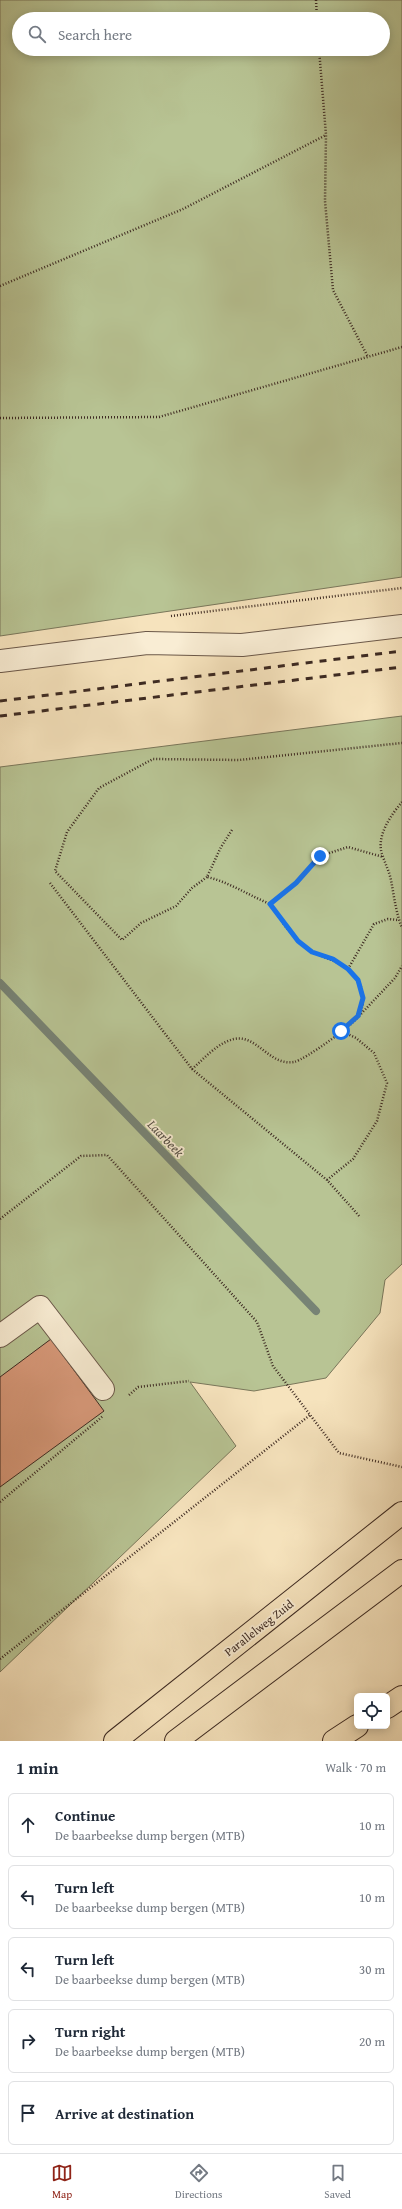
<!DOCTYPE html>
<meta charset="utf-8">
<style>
body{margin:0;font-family:"Gentium Book Plus",serif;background:#f2f2f3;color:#1f2937}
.controls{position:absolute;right:12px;bottom:12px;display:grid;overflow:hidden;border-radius:6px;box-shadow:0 2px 10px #0003}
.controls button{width:36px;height:36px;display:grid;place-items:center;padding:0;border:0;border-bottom:1px solid #e0e1e3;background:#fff;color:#1f2937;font:20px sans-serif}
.stop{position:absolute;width:12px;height:12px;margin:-9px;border:3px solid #1a73e8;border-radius:50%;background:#fff}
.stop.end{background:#1a73e8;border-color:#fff;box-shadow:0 1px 4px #0008}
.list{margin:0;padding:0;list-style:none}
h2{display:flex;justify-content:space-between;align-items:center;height:52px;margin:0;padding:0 16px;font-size:17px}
h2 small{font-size:13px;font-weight:400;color:#747a83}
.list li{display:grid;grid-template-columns:26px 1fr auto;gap:12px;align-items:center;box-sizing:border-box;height:64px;margin:0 8px 8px;padding:0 8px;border:1px solid #e0e1e3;border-radius:6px}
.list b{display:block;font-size:15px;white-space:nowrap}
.list p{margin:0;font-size:13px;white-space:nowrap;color:#747a83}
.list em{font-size:13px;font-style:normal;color:#747a83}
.icon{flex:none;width:22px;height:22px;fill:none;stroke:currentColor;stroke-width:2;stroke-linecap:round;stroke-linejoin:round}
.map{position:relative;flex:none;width:402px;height:1741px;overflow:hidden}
.search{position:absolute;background:#fff;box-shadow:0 2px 10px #0003;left:12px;right:12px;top:12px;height:44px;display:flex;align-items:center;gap:10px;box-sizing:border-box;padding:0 14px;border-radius:22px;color:#747a83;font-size:15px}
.sheet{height:412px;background:#fff}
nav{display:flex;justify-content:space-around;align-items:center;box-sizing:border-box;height:56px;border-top:1px solid #e0e1e3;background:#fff;font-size:11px;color:#747a83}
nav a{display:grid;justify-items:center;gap:2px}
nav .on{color:#8f2418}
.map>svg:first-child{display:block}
.green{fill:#b8c494;stroke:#7a775b;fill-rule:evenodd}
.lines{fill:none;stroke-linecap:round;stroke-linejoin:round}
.stream{stroke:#778375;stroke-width:8}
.building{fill:#d8997a;stroke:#3d2a22}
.minor-casing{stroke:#6b5849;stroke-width:24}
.highway-casing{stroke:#3d2a22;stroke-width:24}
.path{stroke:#3d2a22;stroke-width:2.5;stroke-dasharray:1 2;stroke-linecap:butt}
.minor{stroke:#f9edd4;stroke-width:22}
.highway{stroke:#f6e3bd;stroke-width:22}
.rail{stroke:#3d2a22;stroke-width:3;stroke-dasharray:7 7;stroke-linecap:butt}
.route{stroke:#1a73e8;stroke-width:5}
.labels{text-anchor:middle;stroke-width:3.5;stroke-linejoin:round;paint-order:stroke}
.street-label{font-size:12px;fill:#3d2a22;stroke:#f9edd4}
.water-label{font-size:13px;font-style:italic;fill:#554f45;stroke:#f9edd4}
</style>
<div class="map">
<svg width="402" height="1741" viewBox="0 0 402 1741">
<rect width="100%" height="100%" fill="#f6e3bd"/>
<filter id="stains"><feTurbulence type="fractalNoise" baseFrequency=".005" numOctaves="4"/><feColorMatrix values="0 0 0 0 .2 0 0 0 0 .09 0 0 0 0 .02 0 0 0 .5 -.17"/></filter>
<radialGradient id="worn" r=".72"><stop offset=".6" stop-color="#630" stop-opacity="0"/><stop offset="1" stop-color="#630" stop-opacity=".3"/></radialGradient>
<path class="green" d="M0 0H402V577L0 636ZM19 19H383V49H19Z
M402 716V1264L385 1280 380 1313 326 1378 254 1391 190 1382 236 1446 0 1672V767Z"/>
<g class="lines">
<path class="stream" d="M0 983 316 1311"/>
</g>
<path class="building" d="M51 1339 104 1411 0 1487V1377Z"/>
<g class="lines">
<defs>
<path id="minor" d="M0 661 147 643 242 645 402 626
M0 1336 40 1307 103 1389"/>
<path id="highway" d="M387 1707 402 1697
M115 1741 402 1513
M176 1741 402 1571
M334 1741 357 1726"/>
</defs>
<use href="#minor" class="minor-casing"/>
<use href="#highway" class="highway-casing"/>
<path class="path" d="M316 0 317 19
M319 49 326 135
M0 286 183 209 326 135 325 201 333 290 368 357
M0 418 159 417 402 347
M171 616 402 588
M402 802C391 815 376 836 382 854 385 863 389 871 391 880 394 896 396 913 402 928
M232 830 221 847 207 877C229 882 248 895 270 904L296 883 320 856 348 847 383 857
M207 877 192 888 176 906 141 923 122 940 55 871 67 832 99 788 153 759 239 760 402 743
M50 883 192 1069 327 1180 360 1217
M348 969 374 924 388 919 398 920
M359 1016 395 978 402 966
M192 1069C205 1058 217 1043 234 1039 257 1034 269 1066 294 1062 306 1059 350 1027 358 1017 365 1008 364 988 357 979 344 961 329 961 312 951 293 941 282 921 270 904
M327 1180 353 1159 377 1121 387 1083 374 1053 356 1038 341 1031
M0 1219 81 1156 107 1155 257 1322 273 1366 339 1453 402 1467
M129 1395 138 1387 189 1381
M0 1502 103 1416
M0 1659 310 1415"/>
<use href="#minor" class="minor"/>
<use href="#highway" class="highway"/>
<path class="rail" d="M0 701 402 651
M0 716 402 667"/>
</g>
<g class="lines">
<path class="route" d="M320 856 296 883 270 904 298 941 312 952 333 959 348 969 358 980 363 998 358 1016 341 1031"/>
</g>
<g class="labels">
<g class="street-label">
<text transform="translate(259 1628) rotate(-38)" y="4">Parallelweg Zuid</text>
</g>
<g class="water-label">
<text transform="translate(166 1138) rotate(46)" y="5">Laarbeek</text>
</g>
</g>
<rect width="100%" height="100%" filter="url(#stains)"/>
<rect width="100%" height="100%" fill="url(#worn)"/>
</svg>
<div class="controls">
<button><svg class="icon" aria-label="locate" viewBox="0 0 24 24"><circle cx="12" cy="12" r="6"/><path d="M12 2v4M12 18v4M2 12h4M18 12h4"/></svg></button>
</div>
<div class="stop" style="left:341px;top:1031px"></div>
<div class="stop end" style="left:320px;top:856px"></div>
<div class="search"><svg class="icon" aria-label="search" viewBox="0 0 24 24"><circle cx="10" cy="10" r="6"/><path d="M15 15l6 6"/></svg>Search here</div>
</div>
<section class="sheet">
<h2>1 min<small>Walk · 70 m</small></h2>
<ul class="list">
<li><svg class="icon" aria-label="ahead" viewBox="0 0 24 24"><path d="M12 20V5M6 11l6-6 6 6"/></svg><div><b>Continue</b><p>De baarbeekse dump bergen (MTB)</p></div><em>10 m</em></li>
<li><svg class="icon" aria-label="left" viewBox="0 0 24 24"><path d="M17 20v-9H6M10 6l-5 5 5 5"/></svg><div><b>Turn left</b><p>De baarbeekse dump bergen (MTB)</p></div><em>10 m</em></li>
<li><svg class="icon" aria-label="left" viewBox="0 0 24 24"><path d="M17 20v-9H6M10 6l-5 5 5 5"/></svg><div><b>Turn left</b><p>De baarbeekse dump bergen (MTB)</p></div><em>30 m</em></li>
<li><svg class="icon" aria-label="right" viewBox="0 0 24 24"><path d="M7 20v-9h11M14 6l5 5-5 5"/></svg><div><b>Turn right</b><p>De baarbeekse dump bergen (MTB)</p></div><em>20 m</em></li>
<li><svg class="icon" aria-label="arrive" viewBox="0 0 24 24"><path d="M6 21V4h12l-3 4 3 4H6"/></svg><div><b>Arrive at destination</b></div></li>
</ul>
</section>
<nav>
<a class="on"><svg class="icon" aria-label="map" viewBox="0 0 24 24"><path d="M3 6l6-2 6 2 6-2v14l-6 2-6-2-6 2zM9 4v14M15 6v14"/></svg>Map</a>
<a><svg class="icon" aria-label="directions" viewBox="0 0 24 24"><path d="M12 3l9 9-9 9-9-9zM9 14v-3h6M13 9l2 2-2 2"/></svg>Directions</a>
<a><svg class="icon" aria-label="saved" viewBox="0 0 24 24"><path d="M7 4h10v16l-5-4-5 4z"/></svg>Saved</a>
</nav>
